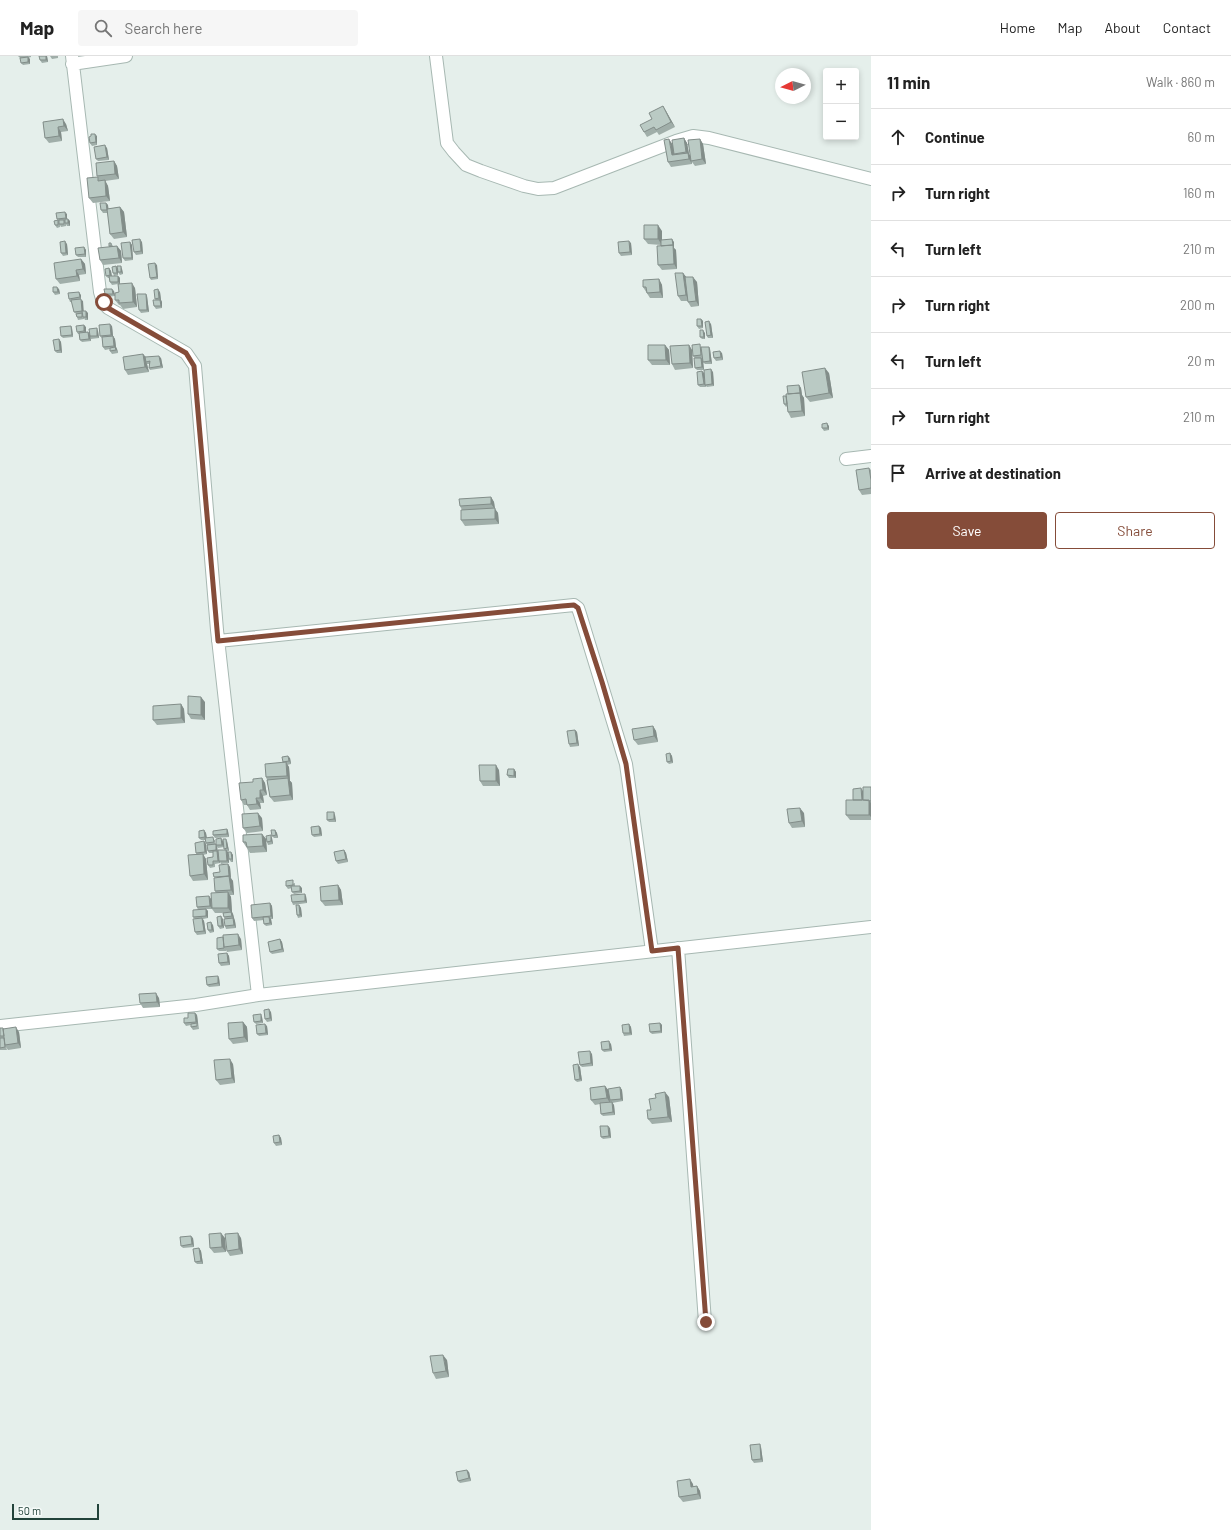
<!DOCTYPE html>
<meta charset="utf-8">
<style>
body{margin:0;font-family:Barlow,sans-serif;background:#f6f6f6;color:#222}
.controls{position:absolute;right:12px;top:12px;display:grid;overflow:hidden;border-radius:4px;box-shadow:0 2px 6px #0003}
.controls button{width:36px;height:36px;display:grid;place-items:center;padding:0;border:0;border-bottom:1px solid #e0e0e0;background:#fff;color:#222;font:20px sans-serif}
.compass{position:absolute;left:775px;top:12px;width:36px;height:36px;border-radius:50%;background:#fff;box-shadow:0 2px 6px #0003;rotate:264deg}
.scale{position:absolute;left:12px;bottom:10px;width:87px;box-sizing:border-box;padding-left:4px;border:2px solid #22433a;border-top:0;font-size:11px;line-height:14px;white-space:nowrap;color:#22433a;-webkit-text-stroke:3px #f6fbf9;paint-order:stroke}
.stop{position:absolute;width:12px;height:12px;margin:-9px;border:3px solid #854c39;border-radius:50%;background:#fff}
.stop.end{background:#854c39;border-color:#fff;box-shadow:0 1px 4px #0008}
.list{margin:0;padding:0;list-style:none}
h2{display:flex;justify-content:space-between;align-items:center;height:52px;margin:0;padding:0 16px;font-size:17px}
h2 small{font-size:13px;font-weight:400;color:#767676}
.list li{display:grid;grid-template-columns:26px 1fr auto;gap:12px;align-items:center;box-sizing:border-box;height:56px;padding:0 16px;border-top:1px solid #e0e0e0}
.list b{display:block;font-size:15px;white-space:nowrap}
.list em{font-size:13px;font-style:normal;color:#767676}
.actions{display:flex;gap:8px;padding:12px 16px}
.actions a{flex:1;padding:9px 0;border:1px solid #854c39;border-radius:4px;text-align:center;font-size:14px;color:#854c39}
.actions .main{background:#854c39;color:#fff}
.icon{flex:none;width:22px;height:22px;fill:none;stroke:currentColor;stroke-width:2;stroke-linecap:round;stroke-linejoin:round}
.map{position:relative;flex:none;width:871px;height:1474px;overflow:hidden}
header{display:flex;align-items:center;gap:24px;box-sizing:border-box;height:56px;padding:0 20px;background:#fff;border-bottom:1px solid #e0e0e0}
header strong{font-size:19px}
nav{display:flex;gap:22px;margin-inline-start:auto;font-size:14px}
.search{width:280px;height:36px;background:#f6f6f6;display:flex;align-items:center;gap:10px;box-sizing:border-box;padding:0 14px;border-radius:4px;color:#767676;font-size:15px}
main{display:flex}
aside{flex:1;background:#fff}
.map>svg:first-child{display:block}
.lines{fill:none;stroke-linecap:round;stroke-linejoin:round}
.minor-casing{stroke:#a7b8b2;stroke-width:14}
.minor{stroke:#fff;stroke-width:12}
.wall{fill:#a0aea9}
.shaded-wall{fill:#828d89}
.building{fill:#bacac4;stroke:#828d89}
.route{stroke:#854c39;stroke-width:5}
</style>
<header>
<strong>Map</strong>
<div class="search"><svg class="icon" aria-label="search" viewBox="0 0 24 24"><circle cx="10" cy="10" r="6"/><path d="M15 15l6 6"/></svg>Search here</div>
<nav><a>Home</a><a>Map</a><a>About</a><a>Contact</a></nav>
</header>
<main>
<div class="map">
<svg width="871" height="1474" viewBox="0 0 871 1474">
<rect width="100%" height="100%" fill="#e5efeb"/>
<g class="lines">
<defs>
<path id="minor" d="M72 0 100 236 103 246 108 252 186 297 195 310 217 574 258 939
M436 0 447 87 454 96 466 109 481 115 524 130 538 133 554 132 676 85 693 80 709 82 871 123
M72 8 126 0
M846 403 871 400
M218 585 574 549 578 552 580 558 626 708 652 895
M678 892 705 1266
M0 970 196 949 258 939 871 871"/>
</defs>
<use href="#minor" class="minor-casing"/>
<use href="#minor" class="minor"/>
</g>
<path class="wall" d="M18 0H31V1L28 2 30 3V8L23 9 21 7V3Z
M47 0 48 6 42 7 40 4Z
M50 0H58V2L52 3Z
M663 50 666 55 675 71 659 79 657 76 647 81 644 76 652 63Z
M43 66 66 68 68 75 61 76 62 85 49 87 45 82Z
M97 80V89L92 90 90 87Z
M684 82 687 87 689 98 691 100 700 83 703 88 706 108 695 110 692 106V108L671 111 668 106 673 88Z
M107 92 109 104 98 105 96 103Z
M114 105 117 110 119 123 105 125 108 130 110 145 93 147 89 142 98 121 97 120Z
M106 147 108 149V153L120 151 124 156 127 181 114 183 110 178 108 157H103L101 154Z
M67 158V163L70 165V170H67L66 168V170L61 171 60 169V171L57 172 55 169 58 164 59 166 57 163Z
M662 175V184L674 186V192L676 194 677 213 662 214 658 209 661 189 648 188 644 183Z
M130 186 132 189 133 204 125 205 123 202Z
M142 186 143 198 136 199 134 196Z
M111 187 113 190H117L121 195 122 207 103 209 100 204Z
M631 187 632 199 621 200 619 197Z
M67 188 68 199 63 200 61 197Z
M84 191 86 194V201H78L76 199Z
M81 203 85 208 86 218 79 219 80 225 60 228 56 223Z
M157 209 158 223 151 224 150 222Z
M109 212 111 215 112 220H118L120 222V228L135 232 137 251 123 253 120 249H119L115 244 119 236 118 228 112 229 110 226 109 222H108L106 220Z
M118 212 122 213 123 218 120 219 118 216V219L114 220 113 217Z
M683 217 686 221 697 226 699 250 691 251 688 246V245H681L678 240Z
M659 223 662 229 663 242H650L643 231Z
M59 233 60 238 55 239 53 236Z
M114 235 115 240 106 241 105 238Z
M160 236 161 244 162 246V252L156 253 154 250 156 244 155 243Z
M146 238 147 240 149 256 141 257 139 254Z
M81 239V244L83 245V255L88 257V264H85L84 262V263L78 264 76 258 74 256 72 246H70L69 243Z
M701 263 703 265V272L699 273 697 270Z
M711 268 713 282H708L707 280Z
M71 270 72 272 73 281 63 282 61 280Z
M112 270 113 280 115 283 116 291 117 293 118 297 112 298 110 295V293L105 294 103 291 102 282 100 280Z
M86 271V276H88L89 278 98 275 99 282 91 283 90 281 91 285 82 286 80 284 79 278H78L77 276Z
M705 277V283H702L700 281Z
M59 283 61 286 62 297H57L55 295Z
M665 289 669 294 670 309H652L648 304Z
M689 289 692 294 693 312 675 314 672 308Z
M701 291 702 294 709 291 710 293 712 308H705L703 306 704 314H697L695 312V302L693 300Z
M722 297 723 304 716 305 714 302Z
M143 298 146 301 161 302 163 312 150 314 149 312V308H147L149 316 128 319 125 314Z
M702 315 704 317 713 316 714 330 707 331 705 329 706 331H700L698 329Z
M829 317 833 342 810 346 806 341Z
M799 329 801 332 802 339 804 342 805 360 791 362 788 356 787 350 786 351 784 348 786 340Z
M829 370V374L824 375 822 372Z
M869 412 871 414V438L862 439 859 434Z
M491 441 494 446 495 453 498 457 499 468 465 470 461 464 462 454 460 450Z
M205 646V664L191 663 188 658Z
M181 648 184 653 185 667 157 669 153 664Z
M653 670 656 675 658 686 638 689 634 684Z
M575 674 577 676 579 690 570 691 569 688Z
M670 697 672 700 673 707 669 708 667 706Z
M290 702 291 708 287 709 289 711 290 725 292 727 293 744 274 746 270 741 267 724 266 721 283 706Z
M514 713 516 716V722H509L507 719Z
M499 714 500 730H483L480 725Z
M262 722 265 727 267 739 263 740 264 747H260L261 753 250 754 247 749H244L241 744 253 726Z
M871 731V764H850L846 759 853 744 863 735Z
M804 757 805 771 792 772 789 767Z
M335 759 336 766H329L327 764Z
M262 762 263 775 247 777 243 772Z
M319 770 321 772 322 780 314 781 312 779Z
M227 773 228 775 229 781 215 782 213 779Z
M204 774 206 777 207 782 215 784V788L216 789 223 785 224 791 218 792 217 791 218 796 225 794 224 793 227 785 229 795H227L228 796H231L233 799V806H231L229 803V807L221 808 220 806V807L215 808V811L210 812 208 809 213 801V797H209L208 795 207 789 206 787 205 784H201L199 782Z
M275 774 277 777 278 782H274L272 780Z
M262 778 266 783 267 796 250 797 243 786Z
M272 782 273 788 268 789 267 786Z
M204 785 206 788 207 798 203 799 206 803 208 824 193 825 190 820 197 799 196 797Z
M344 794 346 797 348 806 338 808 336 805Z
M228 808 230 811 231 822 233 825 234 839H230L231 841 232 856 233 858 234 862 235 865 236 872 226 873 225 870V863L224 861V857H215L212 853H206L208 855V862L203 863 204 865 206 878 197 879 195 876V863L193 861 198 854 197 851 209 840 211 843 216 837 215 835 220 816Z
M295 827V830L302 832V837L294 838 292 836V832L288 833 286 830Z
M338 829 341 834 343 849 325 850 321 845Z
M306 840 307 847 293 849 292 846Z
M270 847 272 850 273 863H271L272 869 266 870 264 868V864L254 865 252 862Z
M299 849 301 852 302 861 298 862 297 859Z
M223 863 224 872 220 873 218 870Z
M213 869 214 876 210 877 208 874Z
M241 883 242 894 227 896 226 894V895H219L217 893Z
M280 883 282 886 284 896 272 898 270 896Z
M227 897 229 900 230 909 221 910 219 907Z
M219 922 220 930 209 931 207 929Z
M159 942 160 951 143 952 140 947Z
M271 956 272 965 267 966 265 963Z
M195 957 197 959 199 973 193 974 191 971V969L186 970 184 967 188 962Z
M262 961 263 967 256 968 254 966Z
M243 966 247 971 248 986 233 988 229 983Z
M660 967 662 969V977L652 978 650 976Z
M629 968 631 971 632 979 624 980 623 977Z
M267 970 268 979 259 980 257 978Z
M0 972 19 976 21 992 8 994 6 991 7 994H0Z
M611 988 612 995 604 996 602 994Z
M592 998 593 1010 582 1011 580 1009Z
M233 1008 235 1027 220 1029 216 1024Z
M580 1011 582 1025 577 1026 575 1024Z
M605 1030 609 1035 620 1031 622 1034 623 1045 612 1047 614 1049 615 1059 603 1060 601 1058 600 1048 595 1049 591 1044Z
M669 1041 672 1066 652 1068 648 1063 651 1054Z
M610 1072 611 1082 603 1083 601 1081Z
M279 1079 281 1082 282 1089 276 1090 274 1087Z
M193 1182 194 1191 183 1192 181 1190Z
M225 1182 226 1196 214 1197 210 1192Z
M241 1182 243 1198 230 1200 227 1195Z
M199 1192 201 1195 203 1208H197L195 1206Z
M447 1304 449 1321 436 1323 433 1317Z
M761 1391 763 1406 754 1407 752 1404Z
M469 1416 471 1425 460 1427 458 1425Z
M693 1428V1430H697L700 1435 701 1443 683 1446 679 1441Z"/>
<path class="shaded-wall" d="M46 0H47L48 6 46 4Z
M28 1 30 3V8L28 6Z
M663 50 666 55 675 71 671 66Z
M63 63 66 68 68 75 64 70Z
M58 71 61 76 62 85 59 80Z
M95 78 97 80V89L96 86Z
M684 82 687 87 689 98 692 102 691 105 692 108 689 103 688 100 686 96Z
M669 83 673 89 675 105 672 99Z
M700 83 703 88 706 108 702 103Z
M105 89 107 92 109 104 107 101Z
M114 105 117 110 119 123 115 118Z
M105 124 108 130 110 145 106 140Z
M106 147 108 149 109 156 107 154Z
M120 151 124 156 127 181 123 176Z
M65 156 67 158V165L66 162Z
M68 163 70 165V170L68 167Z
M658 169 662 175V189L658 183Z
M140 183 142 186 143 198 141 195Z
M672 183 674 186V192L676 194 677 213 674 208Z
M65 185 67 188 68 199 66 197Z
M629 185 631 187 632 199 630 196Z
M130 186 132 189 133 204 132 202Z
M117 190 121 195 122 207 119 202Z
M84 191 86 194V201L85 198Z
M81 203 85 208 86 218 83 213Z
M155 207 157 209 158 223 157 221Z
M116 210 118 213V219L117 217Z
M121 210 122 213 123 218 121 216Z
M109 212 111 215 112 222 110 219Z
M76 214 79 219 80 225 77 220Z
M683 217 687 222 689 245 686 239Z
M118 220 120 222V228L118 226Z
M693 221 697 226 699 250 696 245Z
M659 223 662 229 663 242 660 236Z
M132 227 135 232 137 251 133 246Z
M57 231 59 233 60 238 58 236Z
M112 233 114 235 115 240 113 238Z
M158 233 160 236 161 244 162 246V252L161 250 160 244 159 242Z
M79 236 81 239V244L83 245 84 258 82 255 81 243 80 241Z
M146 238 147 240 149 256 147 254Z
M86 255 88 257V264L86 261Z
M701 263 703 265V272L702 270Z
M709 265 711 268 713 282 711 279Z
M110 268 112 270 113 280 115 283 116 291 117 293 118 297 114 290 113 281 111 279Z
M84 269 86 271V278L84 275Z
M71 270 72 272 73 281 72 279Z
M97 272 98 275 99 282 97 280Z
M703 274 705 277V283L704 281Z
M88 276 90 278 91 285 89 283Z
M59 283 61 286 62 297 60 294Z
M665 289 669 294 670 309 666 304Z
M689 289 692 294 693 312 690 307Z
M709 291 710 293 712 308 710 305Z
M720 295 722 297 723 304 721 301Z
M143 298 147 303 146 306 147 308 149 316 145 311Z
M159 300 161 302 163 312 161 310Z
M701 302 703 304 704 314 702 311Z
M825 312 829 317 833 342 829 337Z
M711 313 713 316 714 330 712 328Z
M702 315 704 317 706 331 704 328Z
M799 329 801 332 802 339 804 342 805 360 802 355Z
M827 367 829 370V374L828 372Z
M491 441 494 446 495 453 498 457 499 468 495 463V453L491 448Z
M201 641 205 646V664L201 659Z
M181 648 184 653 185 667 181 662Z
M653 670 656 675 658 686 654 680Z
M575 674 577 676 579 690 577 687Z
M670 697 672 700 673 707 671 705Z
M288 700 290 702 291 708 289 705Z
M286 706 289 711 290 725 287 720Z
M496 709 499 714 500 730 496 725Z
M514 713 516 716V722L514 720Z
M262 722 265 727 267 739 263 734Z
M288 722 292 727 293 744 290 739Z
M861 732 863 735V746L862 744Z
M260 734 263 740 264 747 260 742Z
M256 742 260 747 261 753 257 748Z
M869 744 871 747V761L869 759Z
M800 752 804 757 805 771 802 765Z
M334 756 335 759 336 766 334 763Z
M258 757 262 762 263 775 260 770Z
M319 770 321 772 322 780 320 778Z
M227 773 228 775 229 781 227 778Z
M204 774 206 777 207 784 205 781Z
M275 774 277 777 278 782 276 779Z
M262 778 266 783 267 796 263 790Z
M271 779 272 782 273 788 271 785Z
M221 782 223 785 224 791 222 789Z
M226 783 227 785 229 795 227 792Z
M204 785 206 788 207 798 205 796Z
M216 788 217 791 218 796 216 794Z
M226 794 228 796 229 807 227 805Z
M344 794 346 797 348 806 346 803Z
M217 795 219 798 220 807 218 805Z
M231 796 233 799V806L232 803Z
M203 798 206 803 208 824 204 818Z
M228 808 230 811 231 822 229 820Z
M229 820 233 825 234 839 231 834Z
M338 829 341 834 343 849 339 844Z
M300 830 302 832V837L300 835Z
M228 836 231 841 232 856 233 858 234 862 235 865 236 872 234 869 233 862 232 860 231 856 228 852Z
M305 838 306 840 307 847 305 845Z
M209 840 211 843 212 853 210 850Z
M270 847 272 850 273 863 271 860Z
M299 849 301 852 302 861 300 859Z
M206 853 208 855V862L206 860Z
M221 860 223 863 224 872 222 870Z
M269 861 271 863 272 869 270 867Z
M202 862 204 865 206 878 204 875Z
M211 866 213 869 214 876 212 874Z
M238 878 241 883 242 894 239 889Z
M280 883 282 886 284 896 282 893Z
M227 897 229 900 230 909 228 906Z
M218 920 219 922 220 930 218 927Z
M156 937 159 942 160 951 157 946Z
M269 953 271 956 272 965 270 962Z
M195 957 197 959 198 968 196 966Z
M261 958 262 961 263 967 261 965Z
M243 966 247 971 248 986 244 981Z
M660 967 662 969V977L661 975Z
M265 968 267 970 268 979 266 977Z
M629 968 631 971 632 979 630 977Z
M16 971 19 976 21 992 18 987Z
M609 985 611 988 612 995 610 993Z
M590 995 592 998 593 1010 591 1007Z
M230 1003 233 1008 235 1027 232 1022Z
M578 1008 580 1011 582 1025 580 1023Z
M605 1030 609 1035 610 1047 607 1042Z
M620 1031 622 1034 623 1045 621 1043Z
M665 1036 669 1041 672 1066 668 1061Z
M612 1046 614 1049 615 1059 613 1056Z
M608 1070 610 1072 611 1082 609 1080Z
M279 1079 281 1082 282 1089 280 1086Z
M221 1177 225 1182 226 1196 222 1191Z
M238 1177 241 1182 243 1198 239 1193Z
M191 1180 193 1182 194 1191 192 1188Z
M199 1192 201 1195 203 1208 201 1205Z
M443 1299 447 1304 449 1321 446 1315Z
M760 1388 761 1391 763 1406 761 1403Z
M467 1414 469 1416 471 1425 469 1422Z
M690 1423 693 1428 694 1436 691 1431Z
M697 1430 700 1435 701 1443 698 1438Z"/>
<path class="building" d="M39 0H46V4H40Z
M28 1V6L21 7 20 2Z
M663 50 671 66 656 74 654 71 644 76 640 69 652 63 649 57Z
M63 63 64 70 58 71 59 80 45 82 43 66Z
M91 78H95L96 86 90 87 89 81 91 80Z
M684 82 686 96 674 98 672 84Z
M669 83 672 99 688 97 689 103 668 106 664 84Z
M700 83 702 103 691 105 688 84Z
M105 89 107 101 96 103 94 91Z
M114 105 115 118 97 120 96 107Z
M98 121V125L105 124 106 140 89 142 87 122Z
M100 147H106L107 154H101Z
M120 151 123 176 110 178 107 153Z
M65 156 66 162 57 163 56 157Z
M65 163H68V167H65Z
M58 164V169H55L54 165Z
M59 164H64V168H59Z
M644 169H658V183H644Z
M140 183 141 195 134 196 132 184Z
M672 183 673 189 661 190V184Z
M65 185 66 197H61L60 186Z
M629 185 630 196 619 197 618 186Z
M130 186 132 202H123L121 187Z
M109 187H111V190H109Z
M673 189 674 208 658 209 657 190Z
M117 190 119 202 100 204 98 192Z
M84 191 85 198 76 199 75 192Z
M81 203 83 213 76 214 77 220 56 223 54 207Z
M155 207 157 221 150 222 148 208Z
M116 210 117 217H113L112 211Z
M117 210H121V216H118Z
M109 212 110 219 106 220 105 213Z
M675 217H683L686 239 678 240Z
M109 220H118V226H110Z
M685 221H693L696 245 688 246Z
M659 223 660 236 647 237 646 231H643V224Z
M132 227 133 246 119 247V244H115V237L119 236 118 228Z
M53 231H57L58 236H53Z
M104 233H112L113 238H105Z
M158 233 159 242 155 243 154 234Z
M79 236 80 241 69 243 68 237Z
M137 238H146L147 254H139Z
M81 243 82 255 74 256 71 244Z
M153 244H160L161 250H154Z
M82 255H86V261H83Z
M82 257V261H77L76 258Z
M697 263H701L702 270H697Z
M709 265 711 279 707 280 705 266Z
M110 268 111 279 100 280 99 269Z
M84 269V275L77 276 76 270Z
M71 270 72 279 61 280 60 271Z
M97 272V280H90L89 273Z
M700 274H703L704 281H700Z
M88 276 89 283 80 284 79 277Z
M113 280 114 290 103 291 102 281Z
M59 283 60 294 55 295 53 284Z
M700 288 701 299 693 300 692 289Z
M648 289H665L666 304H648Z
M689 289 690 307 672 308 670 290Z
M115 291 116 294 110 295V292Z
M701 291H709L710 305 703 306Z
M720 295 721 301 714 302 713 296Z
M143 298 145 311 125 314 123 301Z
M159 300 161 310 149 312 150 305 146 306 145 301Z
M694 302H701L702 311 695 312Z
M825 312 829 337 806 341 802 316Z
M711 313 712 328 705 329 704 314Z
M702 315 704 328 698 329 697 316Z
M799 329 800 337 788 338 787 330Z
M800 337 802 355 788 356 786 338Z
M783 340H786L787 348H784Z
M827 367 828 372H822V368Z
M869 412 871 424V432L859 434 856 414Z
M491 441V448L460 450 459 443Z
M495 452V463L461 464V454Z
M188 640 201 641V659L188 658Z
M181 648V662L153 664V650Z
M653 670 654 680 634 684 632 673Z
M575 674 577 687 569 688 567 675Z
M670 697 671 705 667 706 666 698Z
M288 700 289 705 283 706 282 701Z
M286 706 287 720 266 721 265 708Z
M479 709H496V725H480Z
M508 713H514V720L507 719Z
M262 722 263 734H260V742H256L257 748 247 749 246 743 241 744 239 727 253 726V723Z
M288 722 290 739 270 741 267 724Z
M863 731H871V745L863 744Z
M861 732 862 744H853V733Z
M846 744H869V759H846Z
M800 752 802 765 789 767 787 753Z
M327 756H334V763L327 764Z
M258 757 260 770 243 772 242 758Z
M319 770 320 778 312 779 311 771Z
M227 773V778L213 779V775Z
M204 774 205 781 199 782V775Z
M271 774H275L276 779 272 780Z
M262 778 263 790 247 791 246 786H243V779Z
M271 779V785L267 786 266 780Z
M213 781 214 786 206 787 205 782Z
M221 782 222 789H216V783Z
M223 783H226L227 792 224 793Z
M204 785 205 796 196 797 195 787Z
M216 788V794L208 795 207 789Z
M218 794H226L227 805H219Z
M344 794 346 803 336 805 334 796Z
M213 795H217L218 805H213V809H208L207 802 213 801Z
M228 796H231L232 803H229Z
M203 798 204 818 190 820 188 799Z
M228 808 229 820 214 821 213 817 220 816 219 809Z
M229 820 231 834 215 835 214 822Z
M293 824V829L286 830V825Z
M338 829 339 844 321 845 320 831Z
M291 830H300V835L292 836Z
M228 836V852H212L211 837Z
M305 838V845L292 846 291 839Z
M209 840 210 850 197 851 196 841Z
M270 847 271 860 252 862 251 849Z
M296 849H299L300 859H297Z
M206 853V860L193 861V854Z
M231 856 232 860 224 861 223 857Z
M221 860 222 870H218L217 861Z
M263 861H269L270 867 264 868Z
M202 862 204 875 195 876 193 863Z
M233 862 234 869 225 870 224 863Z
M211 866 212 874H208L207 867Z
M238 878 239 889 224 891 223 879Z
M223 881 224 892 217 893V882Z
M280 883 282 893 270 896 268 886Z
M227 897 228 906 219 907 218 898Z
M218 920V927L207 929 206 921Z
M156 937 157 946 140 947 139 938Z
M269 953 270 962 265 963 264 954Z
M188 957H195L196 966 184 967V962H188Z
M261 958V965L254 966 253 959Z
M243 966 244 981 229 983 228 967Z
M197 967V970L191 971V968Z
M660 967 661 975 650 976 649 968Z
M265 968 266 977 257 978 256 969Z
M629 968 630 977H623L622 969Z
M16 971 18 987 5 989 3 973Z
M0 972H3L4 980H0Z
M0 982H4L5 991 0 992Z
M609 985 610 993 602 994 601 986Z
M590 995 591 1007 580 1009 578 996Z
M230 1003 232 1022 216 1024 214 1004Z
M578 1008 580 1023 575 1024 573 1009Z
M605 1030 607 1042 591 1044 590 1032Z
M620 1031 621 1043 610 1044 608 1033Z
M665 1036 668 1061 648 1063 647 1054H651L649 1043 656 1042 655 1038Z
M612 1046 613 1056 601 1058 600 1047Z
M600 1070H608L609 1080 601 1081Z
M279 1079 280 1086 274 1087 273 1080Z
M221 1177 222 1191 210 1192 209 1178Z
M238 1177 239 1193 227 1195 225 1178Z
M191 1180 192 1188 181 1190 180 1181Z
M199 1192 201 1205 195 1206 193 1193Z
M443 1299 446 1315 433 1317 430 1300Z
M760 1388 761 1403 752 1404 750 1389Z
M467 1414 469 1422 458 1425 456 1416Z
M690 1423 691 1431 697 1430 698 1438 679 1441 677 1425Z"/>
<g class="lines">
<path class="route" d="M104 246 108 252 186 297 194 310 218 585 562 550 574 549 578 552 602 626 626 708 652 895 678 892 706 1266"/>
</g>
</svg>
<div class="controls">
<button>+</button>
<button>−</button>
</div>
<svg class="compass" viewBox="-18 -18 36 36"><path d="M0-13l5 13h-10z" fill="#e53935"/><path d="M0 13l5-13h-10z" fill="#767676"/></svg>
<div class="scale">50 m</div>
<div class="stop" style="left:104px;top:246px"></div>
<div class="stop end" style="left:706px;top:1266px"></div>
</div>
<aside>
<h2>11 min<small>Walk · 860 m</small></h2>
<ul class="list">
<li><svg class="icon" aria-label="ahead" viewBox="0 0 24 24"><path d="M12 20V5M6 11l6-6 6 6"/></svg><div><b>Continue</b></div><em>60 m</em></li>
<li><svg class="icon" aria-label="right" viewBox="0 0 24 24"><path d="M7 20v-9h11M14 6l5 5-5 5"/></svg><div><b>Turn right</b></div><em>160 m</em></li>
<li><svg class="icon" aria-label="left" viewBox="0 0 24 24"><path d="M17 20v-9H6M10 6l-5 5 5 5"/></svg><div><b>Turn left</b></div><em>210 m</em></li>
<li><svg class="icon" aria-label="right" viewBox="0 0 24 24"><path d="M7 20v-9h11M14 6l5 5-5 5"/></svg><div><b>Turn right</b></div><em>200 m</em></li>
<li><svg class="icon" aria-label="left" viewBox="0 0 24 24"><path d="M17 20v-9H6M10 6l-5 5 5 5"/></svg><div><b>Turn left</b></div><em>20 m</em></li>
<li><svg class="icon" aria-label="right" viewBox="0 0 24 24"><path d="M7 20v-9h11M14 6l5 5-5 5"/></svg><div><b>Turn right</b></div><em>210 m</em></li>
<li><svg class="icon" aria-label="arrive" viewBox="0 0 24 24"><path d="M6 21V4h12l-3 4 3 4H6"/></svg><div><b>Arrive at destination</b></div></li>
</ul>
<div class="actions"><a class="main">Save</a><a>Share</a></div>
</aside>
</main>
